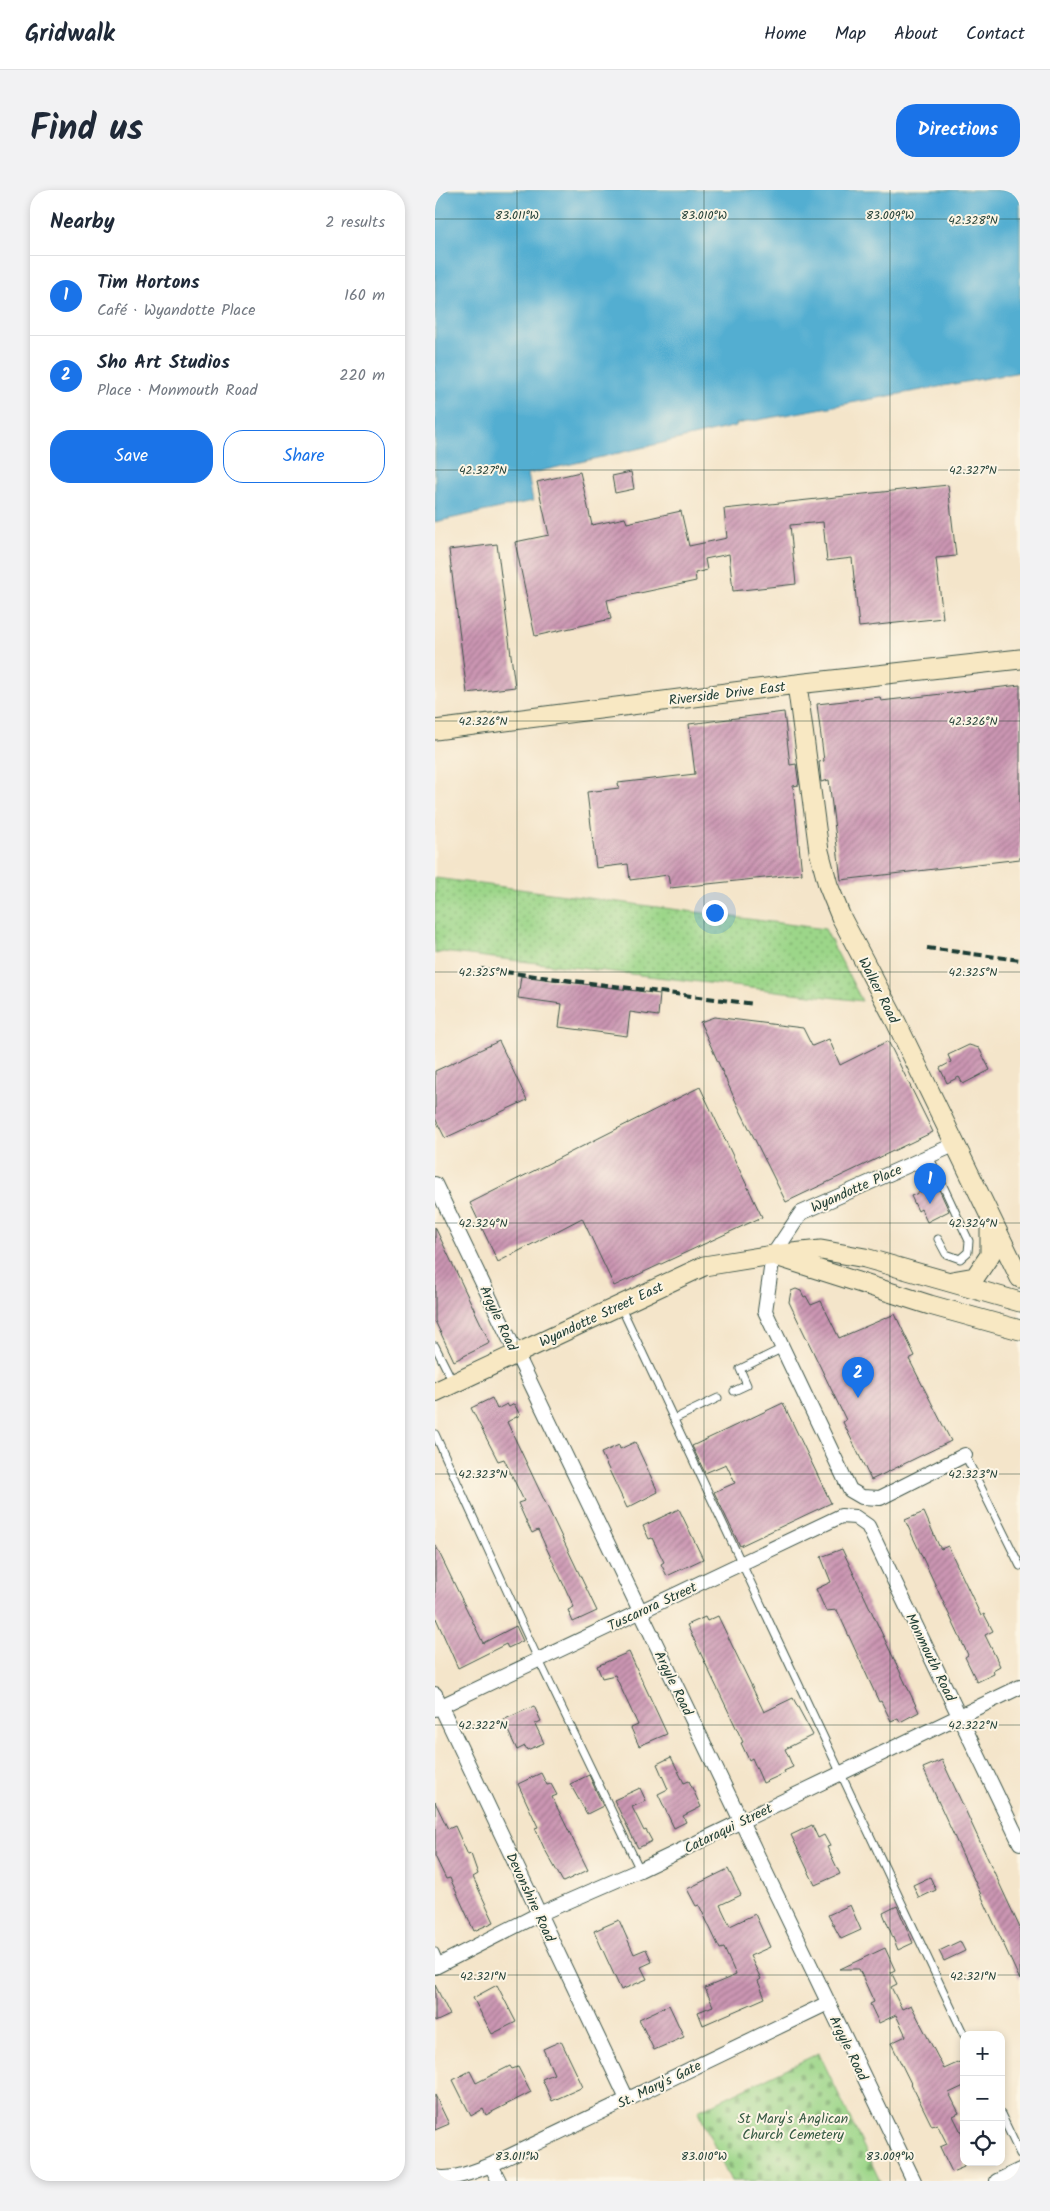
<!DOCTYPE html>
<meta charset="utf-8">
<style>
body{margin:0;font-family:Kalam,sans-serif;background:#f2f2f3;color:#1f2937}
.controls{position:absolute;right:15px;bottom:15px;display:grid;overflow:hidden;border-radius:10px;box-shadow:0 2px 8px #0003}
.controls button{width:45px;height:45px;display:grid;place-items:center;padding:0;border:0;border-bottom:1px solid #e0e1e3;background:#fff;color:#1f2937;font:25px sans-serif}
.you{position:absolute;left:279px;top:722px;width:18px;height:18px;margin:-12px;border:4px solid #fff;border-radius:50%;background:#1a73e8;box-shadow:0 0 0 8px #1a73e833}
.badge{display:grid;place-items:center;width:32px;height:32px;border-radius:50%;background:#1a73e8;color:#fff;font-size:16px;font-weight:700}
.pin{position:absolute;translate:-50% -41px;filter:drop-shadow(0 1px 2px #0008)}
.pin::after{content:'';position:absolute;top:26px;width:18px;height:15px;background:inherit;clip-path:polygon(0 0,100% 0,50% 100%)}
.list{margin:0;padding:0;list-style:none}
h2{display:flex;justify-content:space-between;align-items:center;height:65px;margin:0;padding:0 20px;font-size:21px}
h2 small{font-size:16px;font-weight:400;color:#747a83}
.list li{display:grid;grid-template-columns:32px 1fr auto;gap:15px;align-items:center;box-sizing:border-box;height:80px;padding:0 20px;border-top:1px solid #e0e1e3}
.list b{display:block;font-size:19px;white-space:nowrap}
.list p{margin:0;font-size:16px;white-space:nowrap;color:#747a83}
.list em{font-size:16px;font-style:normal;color:#747a83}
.actions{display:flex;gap:10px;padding:15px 20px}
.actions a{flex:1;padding:11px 0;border:1px solid #1a73e8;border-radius:20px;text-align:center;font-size:18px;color:#1a73e8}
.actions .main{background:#1a73e8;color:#fff}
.icon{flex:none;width:28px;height:28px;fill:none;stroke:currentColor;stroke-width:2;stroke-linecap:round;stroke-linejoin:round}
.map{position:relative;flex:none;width:585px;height:1991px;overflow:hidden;border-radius:20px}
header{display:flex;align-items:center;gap:30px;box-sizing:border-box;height:70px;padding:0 25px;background:#fff;border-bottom:1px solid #e0e1e3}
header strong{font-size:24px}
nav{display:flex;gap:28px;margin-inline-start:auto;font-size:18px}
.intro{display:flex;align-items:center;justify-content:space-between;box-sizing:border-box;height:120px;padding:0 30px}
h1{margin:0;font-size:35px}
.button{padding:12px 22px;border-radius:20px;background:#1a73e8;color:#fff;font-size:18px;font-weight:700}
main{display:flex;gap:30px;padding:0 30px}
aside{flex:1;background:#fff;border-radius:20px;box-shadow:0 2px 8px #0003}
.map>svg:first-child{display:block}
.grass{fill:url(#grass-dots);stroke:#5e8a5e}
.cemetery{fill:url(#cemetery-stones);stroke:#5e8a5e}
.water{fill:#53aed1;stroke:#397682}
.building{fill:url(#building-hatch)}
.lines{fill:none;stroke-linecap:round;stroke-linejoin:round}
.lane-casing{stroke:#3f564a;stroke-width:9}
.street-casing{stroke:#3f564a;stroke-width:16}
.secondary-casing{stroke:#3f564a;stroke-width:21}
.lane{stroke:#fff;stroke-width:7}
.street{stroke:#fff;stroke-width:14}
.secondary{stroke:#f8e8c3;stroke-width:19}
.rail{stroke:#1f3d34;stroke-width:4;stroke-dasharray:8 4;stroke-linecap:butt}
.ticks{fill:none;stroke:#1f3d34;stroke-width:1;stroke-opacity:0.45}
.labels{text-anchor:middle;stroke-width:4;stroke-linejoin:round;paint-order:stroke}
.street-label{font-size:14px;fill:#1f3d34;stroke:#fcf5e5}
.park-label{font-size:14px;fill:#385c45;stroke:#fcf5e5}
.ticks-label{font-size:12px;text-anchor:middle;fill:#1f3d34;stroke:#fcf5e5;stroke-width:4;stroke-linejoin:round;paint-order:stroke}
</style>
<header>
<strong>Gridwalk</strong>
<nav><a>Home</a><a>Map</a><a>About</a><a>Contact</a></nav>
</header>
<div class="intro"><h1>Find us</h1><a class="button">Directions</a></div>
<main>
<aside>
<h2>Nearby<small>2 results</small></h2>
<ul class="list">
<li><span class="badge">1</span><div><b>Tim Hortons</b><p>Café · Wyandotte Place</p></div><em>160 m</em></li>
<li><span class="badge">2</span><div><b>Sho Art Studios</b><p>Place · Monmouth Road</p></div><em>220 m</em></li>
</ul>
<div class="actions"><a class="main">Save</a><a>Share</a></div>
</aside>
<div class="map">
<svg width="585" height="1991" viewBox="0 0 585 1991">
<defs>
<pattern id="grass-dots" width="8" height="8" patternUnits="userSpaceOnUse" patternTransform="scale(1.25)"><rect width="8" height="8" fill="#9cd689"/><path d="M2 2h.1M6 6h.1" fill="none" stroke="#7faf71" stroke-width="1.8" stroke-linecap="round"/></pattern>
<pattern id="cemetery-stones" width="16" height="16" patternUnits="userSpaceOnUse" patternTransform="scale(1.25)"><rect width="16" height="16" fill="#9cd689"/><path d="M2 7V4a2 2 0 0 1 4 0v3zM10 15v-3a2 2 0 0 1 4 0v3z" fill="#7faf71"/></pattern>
<pattern id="building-hatch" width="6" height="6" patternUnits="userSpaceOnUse" patternTransform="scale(1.25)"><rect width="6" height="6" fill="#cb95b2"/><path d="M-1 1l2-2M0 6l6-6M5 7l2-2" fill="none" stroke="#a47b92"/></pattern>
</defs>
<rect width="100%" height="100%" fill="#fcf5e5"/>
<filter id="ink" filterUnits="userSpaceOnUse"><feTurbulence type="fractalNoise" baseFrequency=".02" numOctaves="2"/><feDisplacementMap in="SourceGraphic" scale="10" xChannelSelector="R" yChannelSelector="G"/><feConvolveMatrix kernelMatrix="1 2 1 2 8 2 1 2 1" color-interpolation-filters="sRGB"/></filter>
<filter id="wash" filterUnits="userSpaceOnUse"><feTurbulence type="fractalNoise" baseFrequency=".0096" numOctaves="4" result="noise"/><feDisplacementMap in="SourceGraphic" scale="20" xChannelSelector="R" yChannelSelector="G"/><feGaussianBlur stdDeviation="1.12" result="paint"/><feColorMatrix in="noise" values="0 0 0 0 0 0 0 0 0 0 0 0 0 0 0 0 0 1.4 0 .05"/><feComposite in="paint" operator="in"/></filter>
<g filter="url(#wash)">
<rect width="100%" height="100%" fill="#f4e5ca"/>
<path class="grass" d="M0 688 390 739 427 811 8 762 0 764Z"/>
<path class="cemetery" d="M384 1863 445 1991H296L263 1921Z"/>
<path class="water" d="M0 0H585V182L301 234V236L93 284 98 311 0 332Z"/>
<g id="blocks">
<path class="building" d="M145 282 157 335 190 328 192 333 246 321 254 356 292 348 289 319 513 295 521 366 501 368 508 428 424 437 417 368 392 371 388 332 355 335 361 394 298 401 294 364 270 369 272 380 260 383 261 391 172 410 176 429 100 446 80 352 114 345 102 292Z
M196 282 199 299 180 303 177 286Z
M62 354 80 497 32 503 14 360Z
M585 495V669L406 690 394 590 386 592 384 572 389 571 382 514 445 507 446 511Z
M349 522 355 575 361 574 364 595 358 596 367 684 235 698 233 685 195 690 193 674 161 678 152 602 184 598 183 593 260 584 254 534Z
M86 786 225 804 223 826 195 822 192 846 124 837 127 814 83 808Z
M279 827 368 838 377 856 394 849 405 875 453 851 498 942 351 1012 301 912 265 832Z
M64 851 92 910 10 948 0 928V881Z
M534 855 544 858 555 880 528 894 524 887 512 893 505 878 516 872 513 865Z
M265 897 327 1027 179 1096 147 1028 63 1072 35 1013Z
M502 995 514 1021 492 1032 486 1019 483 1021 476 1006Z
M0 1037 55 1153 19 1171 0 1131Z
M361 1099 366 1101 369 1107 371 1106 376 1115 386 1111 404 1148 460 1124 480 1166 474 1169 516 1251 436 1290 408 1232 411 1230 354 1112 356 1101Z
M57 1208 62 1219 72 1214 74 1217 79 1214 85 1225 72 1232 162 1421 138 1432 133 1420 139 1417 103 1340 97 1343 91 1331 83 1313 89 1311 69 1269 63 1271 36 1218Z
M348 1213 396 1313 305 1356 279 1302 300 1293 291 1274 270 1283 257 1256Z
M200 1252 223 1302 192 1318 166 1263 184 1255 185 1259Z
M244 1319 268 1369 232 1386 226 1374 229 1372 217 1348 214 1349 208 1336Z
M489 1322 504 1356 506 1359 513 1356 546 1426 549 1424 558 1441 550 1445 565 1476 558 1480 559 1484 542 1492 530 1467 533 1465 470 1330Z
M0 1354 48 1453 81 1436 88 1451 73 1458 71 1454 23 1478 0 1426Z
M407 1359 484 1522 465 1532 463 1528 456 1531 446 1511 444 1512 402 1420 391 1421 381 1399 396 1392 386 1367Z
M283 1426 329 1522 358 1508 378 1545 350 1559 358 1577 349 1581 350 1583 328 1593 317 1568 314 1570 306 1553 308 1552 252 1435 270 1427 272 1431Z
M194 1462 232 1544 204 1556 196 1538 203 1535 180 1485 167 1488 162 1476Z
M99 1516 106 1531 100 1534 109 1553 92 1560 90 1556 82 1560 68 1530Z
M236 1567 249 1593 254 1591 266 1617 248 1626 251 1632 239 1638 223 1604 233 1599 222 1574Z
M507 1570 585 1738V1790L488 1578Z
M106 1583 112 1595 116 1594 122 1605 117 1607 153 1680 128 1692 109 1658 100 1638 103 1637 83 1594Z
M154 1585 168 1616 152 1624 135 1594Z
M205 1598 211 1611 197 1617 209 1641 211 1640 217 1651 203 1658 179 1610Z
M0 1612 13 1639 20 1636 33 1665 36 1664 43 1684 38 1687 59 1732 39 1741 15 1688 11 1689 0 1666Z
M377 1635 383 1648 389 1645 395 1656 392 1657 405 1684 380 1695 356 1645Z
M293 1679 306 1705 285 1715 295 1736 320 1724 335 1757 315 1766 326 1789 323 1791 330 1808 268 1835 263 1822 278 1816 270 1798 301 1785 289 1758 285 1759 264 1715 261 1716 252 1699Z
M495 1687 501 1700 484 1708 478 1695Z
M415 1715 426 1740 406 1749 393 1725Z
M462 1716 478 1753 463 1760 448 1723Z
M184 1730 199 1764 211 1759 217 1772 206 1777 212 1789 186 1800 159 1741Z
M525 1751 530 1761 509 1771 504 1761Z
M450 1758 460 1780 456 1782 462 1794 456 1797 467 1819 476 1815 509 1879 529 1870V1896L514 1903 524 1923 518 1926 529 1948V1977L517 1982 505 1957 512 1954 502 1934 497 1936 456 1853 471 1846 461 1825 444 1833 435 1814 439 1812 424 1779H405Z
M0 1795 15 1825 0 1832Z
M62 1795 81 1832 57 1844 38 1808Z
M234 1815 249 1847 219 1860 204 1829Z
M126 1851 148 1897 117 1911 107 1889 119 1884 108 1859Z
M75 1876 77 1879 83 1877 96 1902 51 1925 48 1919 36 1926 18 1890 35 1881 41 1893Z
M0 1905 14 1934 0 1940Z"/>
</g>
</g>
<g filter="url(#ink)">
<use href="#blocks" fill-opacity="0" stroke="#3f564a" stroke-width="1"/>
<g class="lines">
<defs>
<path id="lane" d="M494 966 534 1051 533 1062 525 1069 511 1064 503 1049
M185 1115 529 1845
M0 1156 18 1192
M299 1201 312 1195 305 1179 348 1158
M239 1229 283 1208
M0 1244 99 1460 205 1680
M530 1265 585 1376
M0 1762 5 1774
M566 1924 585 1964"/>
<path id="street" d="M521 954 366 1023 338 1065 330 1121 415 1300 427 1307 445 1308 530 1265
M0 994 479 1991
M0 1504 192 1909
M0 1519 406 1326 420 1327 433 1336 585 1653
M0 1777 104 1724 205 1680 585 1497
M56 1975 64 1991
M0 1987C16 1991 41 1981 56 1975L393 1813
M562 1991 585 1980"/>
<path id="secondary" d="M362 494 384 661 393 695 406 727 461 832 585 1088
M0 540 362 494 585 469
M344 1067 495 1115 585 1140
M517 1091 540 1087 555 1065V1031
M0 1202 269 1076 338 1065 386 1060 430 1068 585 1112"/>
</defs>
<use href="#lane" class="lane-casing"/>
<use href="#street" class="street-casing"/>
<use href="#secondary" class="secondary-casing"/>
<use href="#lane" class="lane"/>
<use href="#street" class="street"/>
<use href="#secondary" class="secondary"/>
<path class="rail" d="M492 758 585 770
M46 779 319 814"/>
</g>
</g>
<path class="ticks" d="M82 0V1991M269 0V1991M455 0V1991M0 29H585M0 280H585M0 531H585M0 782H585M0 1033H585M0 1284H585M0 1535H585M0 1785H585"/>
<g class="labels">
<g class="street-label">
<text transform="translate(292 503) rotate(-7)" y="5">Riverside Drive East</text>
<text transform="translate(444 800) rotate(63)" y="5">Walker Road</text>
<text transform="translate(421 998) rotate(-24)" y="5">Wyandotte Place</text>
<text transform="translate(166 1124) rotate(-25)" y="5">Wyandotte Street East</text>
<text transform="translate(64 1128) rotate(65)" y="5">Argyle Road</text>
<text transform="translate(217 1416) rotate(-25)" y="5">Tuscarora Street</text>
<text transform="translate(496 1467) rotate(64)" y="5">Monmouth Road</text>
<text transform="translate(239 1493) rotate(64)" y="5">Argyle Road</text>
<text transform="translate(293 1638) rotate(-26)" y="5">Cataraqui Street</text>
<text transform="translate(96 1707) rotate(65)" y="5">Devonshire Road</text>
<text transform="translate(414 1858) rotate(64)" y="5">Argyle Road</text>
<text transform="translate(224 1894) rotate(-26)" y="5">St. Mary's Gate</text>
</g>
<g class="park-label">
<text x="358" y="1933">St Mary's Anglican<tspan x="358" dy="16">Church Cemetery</tspan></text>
</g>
</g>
<g class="ticks-label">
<text x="82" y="29">83.011°W</text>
<text x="269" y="29">83.010°W</text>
<text x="455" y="29">83.009°W</text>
<text x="538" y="34">42.328°N</text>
<text x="48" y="284">42.327°N</text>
<text x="538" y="284">42.327°N</text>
<text x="48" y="535">42.326°N</text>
<text x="538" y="535">42.326°N</text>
<text x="48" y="786">42.325°N</text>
<text x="538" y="786">42.325°N</text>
<text x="48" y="1037">42.324°N</text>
<text x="538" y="1037">42.324°N</text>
<text x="48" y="1288">42.323°N</text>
<text x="538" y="1288">42.323°N</text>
<text x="48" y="1539">42.322°N</text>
<text x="538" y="1539">42.322°N</text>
<text x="48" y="1790">42.321°N</text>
<text x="538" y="1790">42.321°N</text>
<text x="82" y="1970">83.011°W</text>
<text x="269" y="1970">83.010°W</text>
<text x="455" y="1970">83.009°W</text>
</g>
</svg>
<div class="controls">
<button>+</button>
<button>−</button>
<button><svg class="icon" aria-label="locate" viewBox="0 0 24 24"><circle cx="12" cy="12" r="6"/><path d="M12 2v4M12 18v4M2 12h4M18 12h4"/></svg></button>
</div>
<div class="you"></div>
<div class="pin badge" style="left:495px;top:1014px">1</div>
<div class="pin badge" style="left:423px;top:1208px">2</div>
</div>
</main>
